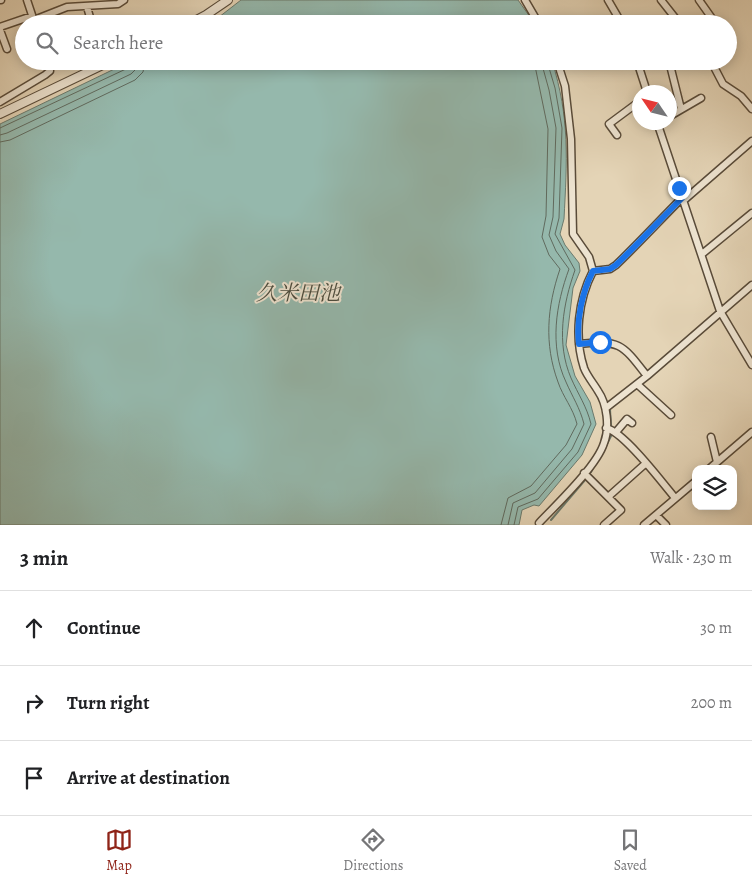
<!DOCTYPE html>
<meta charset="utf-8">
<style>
body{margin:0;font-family:Alegreya,"Noto Serif JP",serif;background:#f6f6f6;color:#202124}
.controls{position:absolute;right:15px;bottom:15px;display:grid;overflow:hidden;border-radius:10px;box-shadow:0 2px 12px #0003}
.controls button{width:45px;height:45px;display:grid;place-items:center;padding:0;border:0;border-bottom:1px solid #e0e0e0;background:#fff;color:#202124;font:25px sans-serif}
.compass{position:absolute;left:632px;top:85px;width:45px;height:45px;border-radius:50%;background:#fff;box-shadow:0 2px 12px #0003;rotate:305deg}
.stop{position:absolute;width:15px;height:15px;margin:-11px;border:4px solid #1a73e8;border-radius:50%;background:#fff}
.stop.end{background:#1a73e8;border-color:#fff;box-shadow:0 1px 5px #0008}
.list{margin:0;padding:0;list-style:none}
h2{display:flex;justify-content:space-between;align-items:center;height:65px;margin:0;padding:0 20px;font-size:21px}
h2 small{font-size:16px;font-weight:400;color:#757577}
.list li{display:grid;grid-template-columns:32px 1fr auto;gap:15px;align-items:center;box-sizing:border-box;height:75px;padding:0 20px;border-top:1px solid #e0e0e0}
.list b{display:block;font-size:19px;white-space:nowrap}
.list em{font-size:16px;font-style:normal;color:#757577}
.icon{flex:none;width:28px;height:28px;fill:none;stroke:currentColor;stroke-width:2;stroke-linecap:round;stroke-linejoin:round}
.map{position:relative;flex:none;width:752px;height:525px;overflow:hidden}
.search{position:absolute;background:#fff;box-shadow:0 2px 12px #0003;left:15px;right:15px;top:15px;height:55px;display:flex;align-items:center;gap:12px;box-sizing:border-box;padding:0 18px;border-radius:28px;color:#757577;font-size:19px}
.sheet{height:290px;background:#fff}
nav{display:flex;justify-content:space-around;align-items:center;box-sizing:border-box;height:70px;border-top:1px solid #e0e0e0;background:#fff;font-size:14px;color:#757577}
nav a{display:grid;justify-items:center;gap:2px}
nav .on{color:#8f2418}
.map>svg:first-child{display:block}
.water{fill:#95b8ac;stroke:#6b7a6d}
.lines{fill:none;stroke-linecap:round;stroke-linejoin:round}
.shore{stroke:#606a5e;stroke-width:1}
.stream{stroke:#6b7a6d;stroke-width:2}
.minor-casing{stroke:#594b39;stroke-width:9}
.tertiary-casing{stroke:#594b39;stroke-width:10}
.minor{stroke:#ede3d0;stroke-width:6}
.tertiary{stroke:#ede3d0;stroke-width:8}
.route{stroke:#1a73e8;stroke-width:6}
.labels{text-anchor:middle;stroke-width:4;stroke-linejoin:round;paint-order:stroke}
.water-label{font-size:21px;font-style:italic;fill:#4b4c3e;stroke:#ede3d0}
</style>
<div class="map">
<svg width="752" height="525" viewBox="0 0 752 525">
<rect width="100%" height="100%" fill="#e4d4b6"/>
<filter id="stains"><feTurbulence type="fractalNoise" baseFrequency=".004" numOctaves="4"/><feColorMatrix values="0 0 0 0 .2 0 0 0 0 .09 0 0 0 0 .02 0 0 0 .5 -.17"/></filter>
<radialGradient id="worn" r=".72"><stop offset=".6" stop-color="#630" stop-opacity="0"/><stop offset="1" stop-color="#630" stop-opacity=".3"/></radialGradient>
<path class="water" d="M241 0H518L535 24H210Z
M131 61H552C570 118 567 161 564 219L560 234 565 245 579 263 580 271 573 288 566 345 575 376 590 402 596 424 582 455 539 506 534 505 522 510 519 525H0V124Z"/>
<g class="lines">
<path class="shore" d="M0 128 128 68 132 61
M0 135 7 133 131 74 136 69 138 61
M0 142 10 140 135 80 143 72 145 61
M501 525 508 498 531 486 566 445 577 424C573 408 563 397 558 382 544 344 547 307 560 269L549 255 542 237 546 216 548 129 534 61
M508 525 513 503 535 493 572 449 584 424C580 408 572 396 566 382 549 346 556 304 569 269L556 251 549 235 553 217 556 128 549 90 541 61
M514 525 518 507 538 499 578 452 591 424C587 407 578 394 571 378 556 343 563 304 575 270L555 234 559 218 562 128 555 88 547 61"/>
<path class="stream" d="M610 409 611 427
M602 454 612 434
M591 472 594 466
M551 520 585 480"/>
<defs>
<path id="minor" d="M0 0H1
M27 0 33 18
M525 0 539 24
M608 0 622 24
M661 0 680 24
M699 0 716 24
M87 7 92 24
M34 20 67 7 118 4 124 0
M653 23V24
M0 27 32 16
M0 30 7 49
M637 61 647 92
M669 61 681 109
M711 61 723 84 741 96 752 109
M0 102 45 75 50 71 49 61
M670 116 701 98
M657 122 720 311 752 365
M617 135 609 124 640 101
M683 201 752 141
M702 254 752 213
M593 271 610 269 616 265C639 243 660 220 682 198
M579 344C620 339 623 345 647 376
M637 384 671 415
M606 408 647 376 752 285
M606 428C624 432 662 482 675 498
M616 432 627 419 632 423
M711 437 717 462
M709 469 752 432
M584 473 621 510 604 525
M608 497 645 464
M656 515 666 525
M539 523C557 504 597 466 604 443 610 427 607 404 598 391 594 384 587 376 584 368 574 337 578 300 593 271L589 257 573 234 571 139 565 86 557 61
M644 525 696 481"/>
<path id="tertiary" d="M189 24 206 15 228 0
M0 114 111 61"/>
</defs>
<use href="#minor" class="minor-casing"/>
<use href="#tertiary" class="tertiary-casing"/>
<use href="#minor" class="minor"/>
<use href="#tertiary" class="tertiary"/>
</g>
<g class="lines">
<path class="route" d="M600 342 579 344C576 321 582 292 593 271L610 269 616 265C639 243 660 220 682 198L679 188"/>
</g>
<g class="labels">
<g class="water-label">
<text x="298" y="300">久米田池</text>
</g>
</g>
<rect width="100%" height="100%" filter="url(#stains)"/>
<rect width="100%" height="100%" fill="url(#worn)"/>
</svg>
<div class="controls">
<button><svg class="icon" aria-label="layers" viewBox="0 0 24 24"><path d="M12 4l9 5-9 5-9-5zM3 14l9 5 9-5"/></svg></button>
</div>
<svg class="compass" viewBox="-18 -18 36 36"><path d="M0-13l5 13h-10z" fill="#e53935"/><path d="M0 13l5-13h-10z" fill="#757577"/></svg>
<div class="stop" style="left:600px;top:342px"></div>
<div class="stop end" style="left:679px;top:188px"></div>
<div class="search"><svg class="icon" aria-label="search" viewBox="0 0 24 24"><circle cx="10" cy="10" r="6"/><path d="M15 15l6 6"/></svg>Search here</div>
</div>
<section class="sheet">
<h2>3 min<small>Walk · 230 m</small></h2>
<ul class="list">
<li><svg class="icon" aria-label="ahead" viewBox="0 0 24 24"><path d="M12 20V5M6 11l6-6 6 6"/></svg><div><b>Continue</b></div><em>30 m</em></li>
<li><svg class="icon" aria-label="right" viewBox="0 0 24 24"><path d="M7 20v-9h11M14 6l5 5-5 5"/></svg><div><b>Turn right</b></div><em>200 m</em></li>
<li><svg class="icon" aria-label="arrive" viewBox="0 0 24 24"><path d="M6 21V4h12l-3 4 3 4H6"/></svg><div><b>Arrive at destination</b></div></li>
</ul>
</section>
<nav>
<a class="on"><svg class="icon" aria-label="map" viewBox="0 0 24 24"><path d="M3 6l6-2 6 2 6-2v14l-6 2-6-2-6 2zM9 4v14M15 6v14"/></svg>Map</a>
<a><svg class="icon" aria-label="directions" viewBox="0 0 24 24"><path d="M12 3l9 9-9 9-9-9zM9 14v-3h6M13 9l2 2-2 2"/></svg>Directions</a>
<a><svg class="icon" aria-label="saved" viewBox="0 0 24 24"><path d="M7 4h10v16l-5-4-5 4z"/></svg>Saved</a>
</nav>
